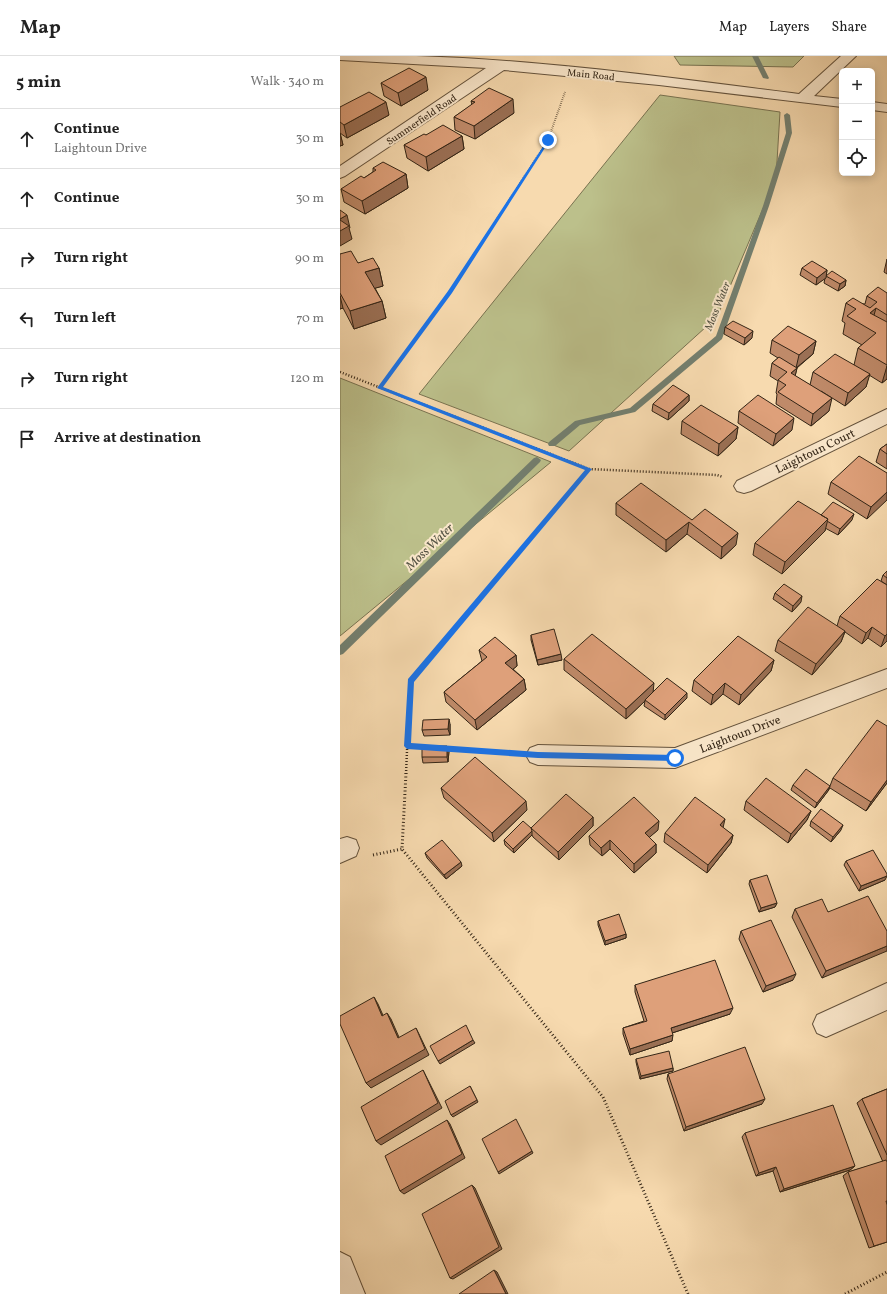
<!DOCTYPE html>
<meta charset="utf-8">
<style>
body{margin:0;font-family:Vollkorn,serif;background:#f6f6f6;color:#222}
.controls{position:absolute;right:12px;top:12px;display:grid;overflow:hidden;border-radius:6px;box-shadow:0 2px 10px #0003}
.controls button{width:36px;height:36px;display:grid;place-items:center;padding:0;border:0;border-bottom:1px solid #e0e0e0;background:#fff;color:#222;font:20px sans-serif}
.stop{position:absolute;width:12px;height:12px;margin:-9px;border:3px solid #1a73e8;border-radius:50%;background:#fff}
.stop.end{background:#1a73e8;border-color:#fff;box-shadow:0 1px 4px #0008}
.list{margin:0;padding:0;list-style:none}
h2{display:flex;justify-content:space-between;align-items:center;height:52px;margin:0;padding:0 16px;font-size:17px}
h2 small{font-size:13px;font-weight:400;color:#767676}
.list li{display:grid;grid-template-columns:26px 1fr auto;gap:12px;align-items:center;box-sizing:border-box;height:60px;padding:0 16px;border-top:1px solid #e0e0e0}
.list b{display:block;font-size:15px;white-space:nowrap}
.list p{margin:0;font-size:13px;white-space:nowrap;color:#767676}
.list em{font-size:13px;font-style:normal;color:#767676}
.icon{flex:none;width:22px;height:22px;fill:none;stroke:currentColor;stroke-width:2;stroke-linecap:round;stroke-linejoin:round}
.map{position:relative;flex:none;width:547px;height:1238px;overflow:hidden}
header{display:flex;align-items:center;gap:24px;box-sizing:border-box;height:56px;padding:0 20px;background:#fff;border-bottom:1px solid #e0e0e0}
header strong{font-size:19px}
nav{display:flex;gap:22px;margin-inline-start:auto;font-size:14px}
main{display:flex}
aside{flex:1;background:#fff}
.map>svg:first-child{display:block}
.green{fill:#bcc08b;stroke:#787250}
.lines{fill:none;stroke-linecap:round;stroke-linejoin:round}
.stream{fill:#737f6f;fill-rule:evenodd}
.minor-casing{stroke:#64523c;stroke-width:2}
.path-far2{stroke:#332516;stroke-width:2;stroke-dasharray:0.5 1.5;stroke-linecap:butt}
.path-far1{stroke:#332516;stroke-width:2.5;stroke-dasharray:1 2;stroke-linecap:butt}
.path{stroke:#332516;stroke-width:3;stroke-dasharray:1 2.5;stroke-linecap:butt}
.minor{fill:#fae7cb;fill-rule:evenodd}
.wall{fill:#bf8a69;stroke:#332516}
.shaded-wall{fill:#9b7055;stroke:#332516}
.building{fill:#dea07a;stroke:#332516}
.route{fill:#1a73e8}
.labels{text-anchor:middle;stroke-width:4;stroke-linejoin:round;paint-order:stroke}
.far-street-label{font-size:10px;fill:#332516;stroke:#fae7cb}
.far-water-label{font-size:11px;font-style:italic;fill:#535243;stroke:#fae7cb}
.street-label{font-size:12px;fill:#332516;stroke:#fae7cb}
.water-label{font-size:13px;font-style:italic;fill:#535243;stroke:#fae7cb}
</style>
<header>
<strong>Map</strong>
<nav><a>Map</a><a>Layers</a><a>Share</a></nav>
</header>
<main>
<aside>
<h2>5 min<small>Walk · 340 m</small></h2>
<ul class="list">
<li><svg class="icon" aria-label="ahead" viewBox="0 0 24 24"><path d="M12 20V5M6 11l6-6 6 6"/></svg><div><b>Continue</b><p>Laightoun Drive</p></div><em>30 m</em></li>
<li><svg class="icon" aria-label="ahead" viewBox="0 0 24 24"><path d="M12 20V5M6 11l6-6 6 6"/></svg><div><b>Continue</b></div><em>30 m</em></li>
<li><svg class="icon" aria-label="right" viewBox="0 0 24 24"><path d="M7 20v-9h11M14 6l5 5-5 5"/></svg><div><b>Turn right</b></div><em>90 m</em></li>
<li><svg class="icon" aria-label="left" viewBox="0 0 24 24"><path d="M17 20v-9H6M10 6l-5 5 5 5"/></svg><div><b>Turn left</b></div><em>70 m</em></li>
<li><svg class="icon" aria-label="right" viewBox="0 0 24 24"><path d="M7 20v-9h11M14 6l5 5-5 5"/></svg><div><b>Turn right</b></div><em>120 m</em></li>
<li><svg class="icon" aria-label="arrive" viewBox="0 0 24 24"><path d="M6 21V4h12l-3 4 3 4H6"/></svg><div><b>Arrive at destination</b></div></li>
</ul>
</aside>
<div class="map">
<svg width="547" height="1238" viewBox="0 0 547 1238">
<rect width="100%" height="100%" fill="#f7daaf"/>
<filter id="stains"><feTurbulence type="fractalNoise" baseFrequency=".005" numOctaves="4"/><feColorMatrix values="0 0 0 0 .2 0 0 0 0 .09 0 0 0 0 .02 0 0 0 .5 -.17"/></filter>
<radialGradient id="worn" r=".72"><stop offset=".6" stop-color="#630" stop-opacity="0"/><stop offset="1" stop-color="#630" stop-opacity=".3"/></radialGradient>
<path class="green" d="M334 0H464L453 11 340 9Z
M320 39 440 56 436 122 377 261 229 395 79 338Z
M0 322 211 406 0 580Z"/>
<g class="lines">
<path class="stream" d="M412 0H418L429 22 428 23 423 22Z
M447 57 450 59 452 77 429 150 382 283 295 356 240 369 215 390H209L208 388 209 386 235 365 290 352 376 280 423 150 446 77 444 59Z
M197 401 201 404 200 406 3 598 0 599V589L194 402Z"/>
<defs>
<path id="minor" d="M0 0C25 0 51 0 76 0 204 4 332 22 459 38L501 0H516L474 40 502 43V51L319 29 164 14 5 120 0 122V110L146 12 0 4Z
M532 46 547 48V56L532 54Z
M547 353V368L411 435 404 437 397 435 394 430 397 425Z
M547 613V632L335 712 198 709 190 706 186 699 190 692 198 689 335 692Z
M7 781 16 784 19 792 16 800 0 807V783Z
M547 927V954L486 981 477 977 473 968 477 959Z
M0 1196 10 1201 25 1238H0Z"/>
</defs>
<use href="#minor" class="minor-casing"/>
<path class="path-far2" d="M53 314 110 236 208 84 225 36"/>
<path class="path-far1" d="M0 316 249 413 377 419 383 421
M40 332 54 313
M67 690 84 691
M105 693 174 697
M66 718 70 625 249 413"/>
<path class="path" d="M66 717 62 793 263 1041 348 1238
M33 799 62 793
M505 1238 547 1216"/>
<use href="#minor" class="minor"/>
</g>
<path class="wall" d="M41 27 88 34 61 50 44 40Z
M131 45 174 57 135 83 115 74 114 61 132 49Z
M0 51 49 59 7 82 0 77 3 89 0 90Z
M86 79 122 80 124 93 88 115 67 102 64 89Z
M33 112 66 118 68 132 25 158 4 146 1 133 24 122 33 116Z
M0 198 18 207 39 212 43 230 35 232 42 245 46 262 14 273 3 252 0 253Z
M547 203V218L544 216Z
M462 212 487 214 486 220 506 224 505 230 498 235 484 227 485 222 476 229 460 219Z
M547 237V323L542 327 529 319 526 331 505 350 481 335 489 355 471 370 436 348 437 338 436 337 438 325 430 320 432 307 438 302 430 297 432 284 476 285 473 298 457 312 455 320 470 329 473 316 514 309 518 292 522 289 503 278 505 267 502 265 506 247 525 248 527 240Z
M385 271 412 282 404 289 384 278Z
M349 339V345L328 364 312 355 313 348Z
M399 355 452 374 433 390 398 367Z
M342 365 398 371 396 383 378 400 341 378Z
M547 388V413L536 406 540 393Z
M547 417 527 463 488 438 491 426Z
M276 447 352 464 396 489 381 503 347 478 326 496 276 459Z
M481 459 512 464 498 479 485 472V475L442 518 413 499 415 487Z
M547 515V529L541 525 543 519Z
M537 523 547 585 541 591 528 582 522 588 505 576 501 586 472 619 435 595 438 584 497 570 500 560Z
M435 537 461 546 452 556 433 543Z
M191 579 222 604 198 609 191 584Z
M139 594 176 599 177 610 173 613 184 623 186 634 137 674 106 646 104 636 142 605Z
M224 603 313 635 347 642 325 664 304 650 305 645 286 663 224 614Z
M434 604 431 615 399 649 383 638 371 649 352 635 354 624Z
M110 668V679L84 680 82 674Z
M547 670V727L526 755 490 732 488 735 475 752 451 734 453 729 490 730 493 722Z
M109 695 108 706 83 707 82 701Z
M101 732 187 754 154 786 104 742Z
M406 745 471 755 467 764 448 787 404 754Z
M253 761V770L219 804 193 781 192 779 174 797 165 789 164 784 191 772Z
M471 765 501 774 491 786 470 770Z
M383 772 393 779 391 787 367 817 324 786 325 777Z
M318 774 309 781 316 788V797L294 817 270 793 262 800 250 789 249 780Z
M85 797 122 810 106 823 87 802Z
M506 805 545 824 519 835 504 809Z
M410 824 437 847 435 851 419 856 409 828Z
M455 853 488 856 547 875 482 922 452 861Z
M258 865 286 878V882L265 889 258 869Z
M401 875 453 924 423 936 399 883Z
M295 929 390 958 332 977V985L290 999 283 978V972L304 965 295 936Z
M296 1003 333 1012V1015L300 1023 296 1006Z
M328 1018 422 1048 344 1075 327 1023Z
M547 1033V1146H546L547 1186 529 1192 503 1120 508 1116 543 1106 517 1047 522 1043Z
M405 1077 515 1110 510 1114 440 1136 433 1115 416 1120 402 1081Z"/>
<path class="shaded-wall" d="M86 21 88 34 61 50 58 37Z
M173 43 174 57 135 83 134 70Z
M46 46 49 59 7 82 4 69Z
M0 77 3 89 0 90Z
M122 80 124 93 88 115 86 101Z
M66 118 68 132 25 158 22 145Z
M7 159 10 172H9L12 183 0 190V163Z
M39 212 43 230 29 234 25 216Z
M487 214 486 222 476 229 477 222Z
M506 224 505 230 498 235 500 228Z
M0 240 3 252 0 253Z
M42 245 46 262 14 273 10 255Z
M536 252 531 270 530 257Z
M413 275 412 282 404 289 405 282Z
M476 285 473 298 456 312 459 299Z
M547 310V323L542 327Z
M457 312 454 325 451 317Z
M530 318 526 331 505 350 508 337Z
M349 339V345L328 364 329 357Z
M492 342 489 355 471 370 473 358Z
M454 362 452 374 433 390 436 378Z
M398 371 396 383 378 400 379 388Z
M547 436V444L527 463 531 451Z
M514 458 512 464 498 479 500 473Z
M488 463 485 475 442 518 445 506Z
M349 466 347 478 326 496V484Z
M398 477 396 489 381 503 382 491Z
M462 540 461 546 452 556 453 550Z
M532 571 528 582 522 588 526 577Z
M505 575 501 586 472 619 476 608Z
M547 578V585L541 591 545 580Z
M221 598 222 604 198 609 197 604Z
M176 599 177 610 167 618 165 607Z
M434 604 431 615 399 649 401 639Z
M184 623 186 634 137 674 135 664Z
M314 627 313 637 305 644V645L286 663V653Z
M385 627 383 638 371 649 373 639Z
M347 637V642L325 664V659Z
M109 663 110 668V679L108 673Z
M107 690 109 695 108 706 107 701Z
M547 724V727L526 755 531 746Z
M490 730 488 735 475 752 477 747Z
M186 745 187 754 154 786 152 777Z
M471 755 467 764 448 787 451 778Z
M253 761V770L219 804 218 796Z
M385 763 383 772 380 769Z
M319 765 318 774 304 786 305 777Z
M503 769 501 774 491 786 493 781Z
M192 775V779L174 797 173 793Z
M393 779 391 787 367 817 368 809Z
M270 784V793L262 800 261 792Z
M316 788V797L294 817V808Z
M121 806 122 810 106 823 104 819Z
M547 820 545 824 519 835 521 830Z
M437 847 435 851 419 856 421 852Z
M286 878V882L265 889V885Z
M547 890V895L482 922 486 915Z
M456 918 453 924 423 936 426 930Z
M34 941 38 948 46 966 42 960Z
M393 952 390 958 329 978 331 972Z
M47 957 51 963 62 988 58 982Z
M76 972 79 978 89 999 31 1032 26 1027Z
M333 979 332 985 290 999V993Z
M133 984 135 987 100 1008 98 1005Z
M333 1012V1015L300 1023 301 1020Z
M83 1014 102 1052 41 1089 36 1085Z
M130 1030 138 1046 113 1061 111 1059Z
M425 1043 422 1048 344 1075 346 1071Z
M107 1064 110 1068 125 1102 64 1138 60 1135Z
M192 1095 193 1097 159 1118 158 1116Z
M515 1110 510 1114 440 1136 444 1133Z
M436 1111 433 1115 416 1120 419 1117Z
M132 1129 135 1132 162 1193 113 1223 110 1222Z
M154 1214 157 1216 168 1238H166Z"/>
<path class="building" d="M69 12 86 21 58 37 41 27Z
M149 32 173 43 134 70 114 61 135 46 131 45Z
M29 36 46 46 4 69 0 66V51Z
M103 69 122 80 86 101 64 89 84 78 86 79Z
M43 106 66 118 22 145 1 133 21 120 24 122 36 114 33 112Z
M0 154 7 159 0 163Z
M0 164 9 170 0 175Z
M11 195 18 207 33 202 39 212 25 216 42 245 10 255 0 237V198Z
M472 205 487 214 477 222 462 212Z
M492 215 506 224 500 228 486 220Z
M538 231 547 237V259L536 252 530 257 547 266V309L518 292 536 277 507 260 516 253 506 247 513 242 530 252 537 246 527 240Z
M393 265 413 275 405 282 385 271Z
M448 270 476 285 459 299 432 284Z
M495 298 530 318 508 337 473 316Z
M439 301 457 312 451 317 492 342 473 358 438 336 446 329 438 324 447 316 432 307Z
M333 329 349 339 329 357 313 348Z
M418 339 454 362 436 378 399 355Z
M361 349 398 371 379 388 342 365Z
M547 388V398L540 393Z
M519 400 547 417V436L531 451 491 426Z
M301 427 352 464 365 453 398 477 382 491 349 466 326 484 276 447Z
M458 445 488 463 445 506 415 487Z
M493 446 514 458 500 473 487 465 488 463 481 459Z
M547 515V522L543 519Z
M537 523 547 529V578L545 580 532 571 526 577 500 560Z
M444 528 462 540 453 550 435 537Z
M468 551 505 575 476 608 438 584Z
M214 573 221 598 197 604 191 579Z
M252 578 314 627 286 653 224 603Z
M398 580 434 604 401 639 385 627 373 639 354 624Z
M155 581 176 599 165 607 184 623 135 664 104 636 147 601 139 594Z
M327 622 347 637 325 659 305 644Z
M109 663 108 673 82 674 83 664Z
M537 664 547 670V724L531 746 493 722Z
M82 690H107V701H82Z
M135 701 186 745 152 777 101 732Z
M466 713 490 730 477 747 453 729Z
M426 722 471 755 451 778 406 745Z
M226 738 253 761 218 796 191 772Z
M294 741 319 765 305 777 316 788 294 808 270 784 261 792 249 780Z
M355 741 385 763 380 769 393 779 368 809 325 777Z
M481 753 503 769 493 781 471 765Z
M183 765 191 772 192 775 173 793 164 784Z
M102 784 121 806 104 819 85 797Z
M533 794 547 818V820L521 830 506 805Z
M427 819 437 847 421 852 410 824Z
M528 840 547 875V890L486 915 455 853 482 843 488 856Z
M279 858 286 878 265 885 258 865Z
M431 864 456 918 426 930 401 875Z
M375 904 393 952 331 972 333 979 290 993 283 972 307 965 295 929Z
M34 941 42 960 47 957 58 982 76 972 85 993 26 1027 0 968V960Z
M126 969 133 984 98 1005 90 990Z
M405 991 425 1043 346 1071 328 1018Z
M329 995 333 1012 301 1020 296 1003Z
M83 1014 98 1047 36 1085 21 1051Z
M130 1030 137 1044 111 1059 105 1045Z
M547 1033V1099L522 1043Z
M493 1049 515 1110 444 1133 436 1111 419 1117 405 1077Z
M176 1063 192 1095 158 1116 142 1083Z
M107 1064 122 1098 60 1135 45 1100Z
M546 1104 547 1106V1145H546L547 1149V1186L534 1190 508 1116Z
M132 1129 159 1191 110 1222 82 1158Z
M154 1214 166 1238H119Z"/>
<path class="route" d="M208 83 210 84 112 237 43 331 252 413 74 626 71 687 198 696 335 699 339 702 335 705 198 702 67 693 64 690 68 623 245 414 37 332 108 235Z"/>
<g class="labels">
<g class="far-street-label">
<text transform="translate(251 18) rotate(6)" y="4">Main Road</text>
<text transform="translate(81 63) rotate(-34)" y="4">Summerfield Road</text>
</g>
<g class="far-water-label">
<text transform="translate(377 250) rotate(-68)" y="4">Moss Water</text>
</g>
<g class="street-label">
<text transform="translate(475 395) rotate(-26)" y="4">Laightoun Court</text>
<text transform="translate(400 678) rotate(-21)" y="4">Laightoun Drive</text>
</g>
<g class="water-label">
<text transform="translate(89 490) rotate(-44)" y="5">Moss Water</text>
</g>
</g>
<rect width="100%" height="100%" filter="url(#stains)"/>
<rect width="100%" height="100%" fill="url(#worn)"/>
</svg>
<div class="controls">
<button>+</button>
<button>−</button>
<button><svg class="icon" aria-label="locate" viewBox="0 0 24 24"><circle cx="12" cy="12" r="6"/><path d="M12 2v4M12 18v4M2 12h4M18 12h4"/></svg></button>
</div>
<div class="stop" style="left:335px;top:702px"></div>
<div class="stop end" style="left:208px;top:84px"></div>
</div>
</main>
